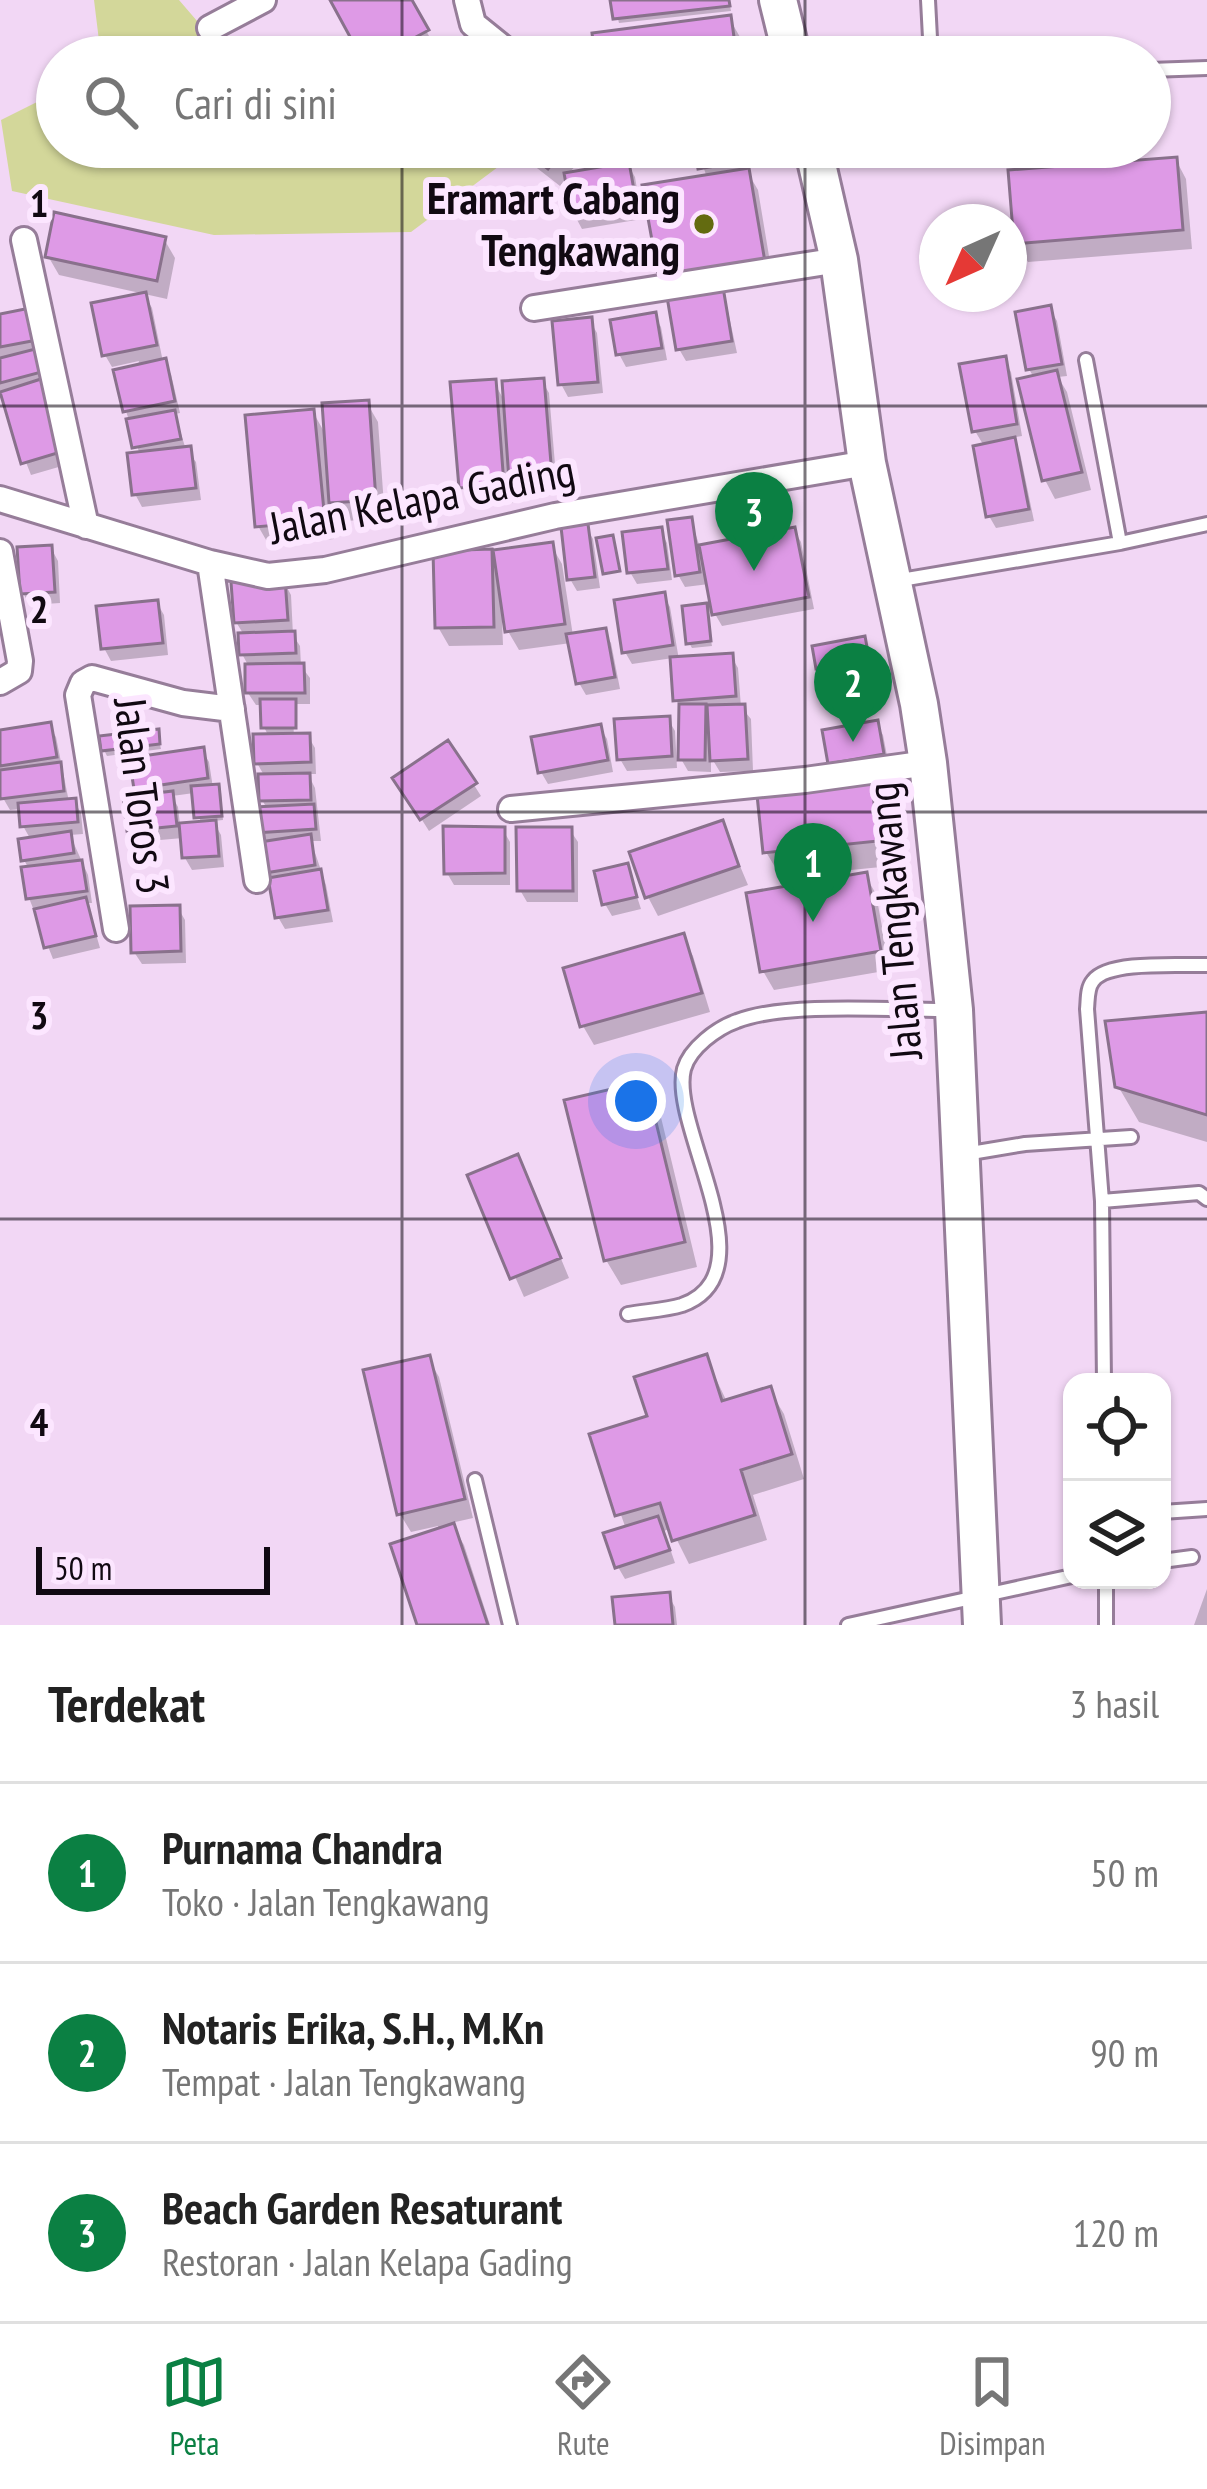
<!DOCTYPE html>
<html lang="id">
<meta charset="utf-8">
<style>
body{margin:0;font-family:"PT Sans Narrow",sans-serif;background:#f2f2f2;color:#222}
.controls{position:absolute;right:36px;bottom:36px;display:grid;overflow:hidden;border-radius:24px;box-shadow:0 3px 9px #0004}
.controls button{width:108px;height:108px;display:grid;place-items:center;padding:0;border:0;border-bottom:3px solid #e0e0e0;background:#fff;color:#222;font:60px sans-serif}
.compass{position:absolute;left:919px;top:204px;width:108px;height:108px;border-radius:50%;background:#fff;box-shadow:0 3px 9px #0004;rotate:225deg}
.scale{position:absolute;left:36px;bottom:30px;width:234px;box-sizing:border-box;padding-left:12px;border:6px solid #110912;border-top:0;font-size:33px;line-height:42px;white-space:nowrap;color:#110912;-webkit-text-stroke:9px #fce6ff;paint-order:stroke}
.you{position:absolute;left:636px;top:1101px;width:42px;height:42px;margin:-30px;border:9px solid #fff;border-radius:50%;background:#1a73e8;box-shadow:0 0 0 18px #1a73e833}
.badge{display:grid;place-items:center;width:78px;height:78px;border-radius:50%;background:#0b8043;color:#fff;font-size:39px;font-weight:700}
.pin{position:absolute;translate:-50% -99px;filter:drop-shadow(0 3px 6px #0008)}
.pin::after{content:'';position:absolute;top:63px;width:42px;height:36px;background:inherit;clip-path:polygon(0 0,100% 0,50% 100%)}
.list{margin:0;padding:0;list-style:none}
h2{display:flex;justify-content:space-between;align-items:center;height:156px;margin:0;padding:0 48px;font-size:51px}
h2 small{font-size:39px;font-weight:400;color:#767676}
.list li{display:grid;grid-template-columns:78px 1fr auto;gap:36px;align-items:center;box-sizing:border-box;height:180px;padding:0 48px;border-top:3px solid #e0e0e0}
.list b{display:block;font-size:45px;white-space:nowrap}
.list p{margin:0;font-size:39px;white-space:nowrap;color:#767676}
.list em{font-size:39px;font-style:normal;color:#767676}
.icon{flex:none;width:66px;height:66px;fill:none;stroke:currentColor;stroke-width:2;stroke-linecap:round;stroke-linejoin:round}
.map{position:relative;flex:none;width:1207px;height:1625px;overflow:hidden}
.search{position:absolute;background:#fff;box-shadow:0 3px 9px #0004;left:36px;right:36px;top:36px;height:132px;display:flex;align-items:center;gap:30px;box-sizing:border-box;padding:0 42px;border-radius:66px;color:#767676;font-size:45px}
.sheet{height:696px;background:#fff}
nav{display:flex;justify-content:space-around;align-items:center;box-sizing:border-box;height:168px;border-top:3px solid #e0e0e0;background:#fff;font-size:33px;color:#767676}
nav a{display:grid;justify-items:center;gap:6px}
nav .on{color:#0b8043}
.map>svg:first-child{display:block}
.green{fill:#d3d79a}
.shadow{fill:#0003;fill-rule:evenodd}
.building{fill:#de9ae6;stroke:#89718c;stroke-width:3}
.lines{fill:none;stroke-linecap:round;stroke-linejoin:round}
.lane-casing{stroke:#967d99;stroke-width:18}
.street-casing{stroke:#967d99;stroke-width:30}
.secondary-casing{stroke:#967d99;stroke-width:42}
.lane{stroke:#fff;stroke-width:12}
.street{stroke:#fff;stroke-width:24}
.secondary{stroke:#fff;stroke-width:36}
.grid{fill:none;stroke:#110912;stroke-width:3;stroke-opacity:0.55}
.poi-dot{fill:#636b10;stroke:#fce6ff;stroke-width:4.5}
.labels{text-anchor:middle;stroke-width:12;stroke-linejoin:round;paint-order:stroke}
.poi-label{font-size:45px;font-weight:bold;fill:#110912;stroke:#fce6ff;text-anchor:end}
.street-label{font-size:45px;fill:#110912;stroke:#fce6ff}
.grid-label{font-size:39px;text-anchor:middle;font-weight:bold;fill:#110912;stroke:#fce6ff;stroke-width:12;stroke-linejoin:round;paint-order:stroke}
</style>
<div class="map">
<svg width="1207" height="1625" viewBox="0 0 1207 1625">
<rect width="100%" height="100%" fill="#f2d7f5"/>
<path class="green" d="M94 0H179L222 50 284 57H101Z
M57 92V147H498L510 158 411 232 214 235 12 191 1 120Z"/>
<path class="shadow" d="M334 0H409L429 36 417 43 425 56 365 57Z
M613 0H729L731 11 619 23Z
M729 18 740 37 743 57H598Z
M510 147H590L568 175 628 165 635 177 642 219 582 229 575 216 568 176 560 186Z
M697 147H771L774 161 744 166 758 190 773 280 723 288 737 353 686 361 679 349 707 178Z
M1176 160 1186 179 1192 249 1028 262 1017 243Z
M164 239 175 258 167 299 59 275 48 256Z
M145 296 152 308 163 362 171 374 180 413 175 414 186 450 196 462 201 500 142 507 135 494 140 455 126 411 139 361 112 367 105 355Z
M1050 309 1057 321 1067 376 1058 377 1067 392 1091 490 1055 499 1045 480 1034 378 1029 369Z
M28 311 54 383 42 386 69 464 31 475 0 396V317Z
M654 315 661 327 667 360 626 367 619 354Z
M590 321 597 333 603 393 568 397 561 384Z
M1004 359 1011 372 1022 436 1011 438 1020 453 1034 521 996 528 989 516 984 446 975 431Z
M542 381 549 393 557 488 519 491 511 477 513 503 473 506 462 487 494 382 506 404Z
M367 403 378 422 385 519 343 521 330 499 334 539 269 545 258 526 313 412 327 437Z
M691 521 700 547 794 530 801 542 814 609 722 626 715 614 709 584 685 587 673 566H677Z
M586 527 593 539 600 588 577 591 570 579Z
M660 530 667 543 672 580 637 584 630 572Z
M551 545 562 564 573 636 604 631 611 643 620 689 586 695 579 683 571 643 519 650 502 621 503 645 449 646 438 627 490 552 498 566Z
M51 548 58 561 60 603 30 605 23 593Z
M284 582 291 595 293 635 300 646 301 666 310 678V704H293L294 743 308 736 315 748 316 774H308L315 788 321 841H311L326 885 333 922 285 929 278 917 271 877 257 832 268 810 262 800 265 777 257 763 269 737 264 727 263 705H256L248 693V665L242 654 244 635 236 622Z
M663 595 670 607 679 660 731 656 738 668 741 707 751 719 753 771 720 772 711 757V772L688 771 677 752H681L682 710 676 700 673 658 632 664 625 652Z
M157 603 164 615 168 655 111 661 104 648Z
M705 607 712 646 692 648 689 643Z
M866 644 876 693 830 702 819 667Z
M668 719 675 731 677 768 627 771 620 759Z
M876 723 883 735 889 766 838 775 831 763Z
M49 725 56 737 69 802 74 801 81 813 83 834 70 835 88 875 92 903H87L100 948 53 959 29 898V869L24 860 31 840 23 826 21 809 10 810 3 798 0 778V734Z
M600 727 607 739 613 772 548 784 541 772Z
M157 732 161 749 107 756 104 750Z
M202 750 209 762 213 788 221 792 223 820 213 821 221 835 224 867 192 870 185 858 183 838 137 842 130 830 142 798 136 788ZM194 793 201 824 180 825 178 807 172 796Z
M474 785 481 796 429 831 403 790Z
M870 786 885 811 891 866 781 877 766 852Z
M722 823 748 885 658 916 648 897Z
M503 830 510 842V885H454L447 873Z
M570 830 578 842V902H527L520 890Z
M627 866 641 909 612 916 605 904Z
M865 875 876 894 890 970 774 990 763 971Z
M178 908 185 920 186 963 142 964 134 952Z
M682 937 693 956 710 1012 594 1045 583 1026Z
M1207 1015V1142L1139 1122 1118 1086Z
M644 1084 659 1109 697 1267 621 1285 606 1260Z
M471 1177H527L569 1278 524 1297Z
M428 1358 439 1377 473 1518 451 1523 464 1545 490 1625H420L439 1531 438 1526 411 1532 400 1514Z
M706 1358 727 1402 769 1389 784 1414 804 1479 753 1495 767 1540 689 1564 671 1528 664 1531 675 1563 625 1579 618 1567 626 1529 593 1436 651 1418Z
M1207 1589V1625H1194Z
M668 1595 675 1607 677 1625H618Z"/>
<path class="building" d="M330 0H412L429 30 416 37 425 50 414 57H361Z
M610 0H729L730 6 613 19Z
M731 15 736 52 696 57H595L592 33Z
M520 147H565L548 169Z
M694 147H771L773 156 698 169Z
M1177 157 1183 230 1014 244 1008 170Z
M629 162 637 207 572 217 564 173Z
M749 168 765 262 659 279 642 185Z
M54 212 166 237 157 281 45 257Z
M722 281 732 341 676 350 666 291Z
M146 292 157 345 102 356 91 303Z
M1051 305 1062 364 1026 370 1015 312Z
M30 308 37 340 0 347V314Z
M656 312 662 348 616 355 610 320Z
M592 317 598 382 558 385 552 321Z
M43 347 49 370 0 383V358Z
M1006 356 1017 424 972 432 959 364Z
M166 358 175 401 123 412 113 370Z
M1057 370 1082 472 1042 481 1017 379Z
M544 378 552 476 509 480 502 381Z
M41 379 64 451 21 464 0 392Z
M496 379 504 485 459 488 450 382Z
M369 400 376 500 329 503 322 403Z
M314 409 325 521 255 527 245 415Z
M175 410 181 439 132 448 126 419Z
M1015 437 1029 509 986 517 973 446Z
M191 446 196 488 132 495 127 453Z
M692 517 700 572 675 576 667 520Z
M588 524 595 577 567 580 561 527Z
M662 527 668 569 627 573 622 532Z
M795 527 809 597 712 615 699 545Z
M613 535 620 571 603 574 596 538Z
M553 542 565 624 505 632 493 550Z
M52 545 55 592 20 594 17 547Z
M492 549 494 627 435 628 433 551Z
M285 579 288 620 234 623 231 582Z
M665 592 673 645 622 653 614 600Z
M158 600 163 643 101 649 96 606Z
M707 603 711 641 686 644 682 606Z
M606 628 615 677 576 684 566 634Z
M295 631 296 653 239 655 238 633Z
M865 636 869 658 816 669 812 646Z
M733 653 736 696 673 701 670 657Z
M870 662 875 688 824 698 819 671Z
M304 663 305 693H245V664Z
M260 699H296V728H261Z
M679 704H706L705 760H678Z
M745 704 748 759 710 761 707 705Z
M670 716 672 756 617 760 614 719Z
M878 720 884 754 828 764 822 730Z
M51 722 57 757 0 766V730Z
M601 724 608 760 538 773 531 737Z
M159 729 160 744 101 751 99 736Z
M310 733 311 762 254 764 253 734Z
M448 740 477 783 420 820 392 778Z
M204 747 208 778 134 789 129 758Z
M61 762 64 791 0 799V770Z
M310 773 311 800 259 801 258 774Z
M872 783 878 841 763 853 757 795Z
M219 784 222 816 194 818 191 786Z
M173 791 177 826 127 831 123 797Z
M76 798 78 822 20 827 18 803Z
M314 804 316 829 254 833 252 807Z
M216 820 219 856 182 858 179 823Z
M723 820 739 866 645 898 629 852Z
M443 826 505 827V873L444 874Z
M516 827H572L573 891H517Z
M71 831 74 853 21 861 18 839Z
M311 834 315 865 265 873 260 842Z
M82 860 87 891 26 899 21 867Z
M628 863 637 897 602 905 594 871Z
M321 869 328 910 275 918 268 878Z
M867 872 881 951 760 972 746 893Z
M86 897 96 936 44 948 34 909Z
M180 905 181 951 131 953 130 906Z
M684 933 702 993 580 1027 563 968Z
M1207 1012V1115L1115 1087 1105 1021Z
M646 1081 685 1242 604 1261 564 1100Z
M518 1154 561 1258 510 1279 467 1175Z
M707 1354 722 1401 771 1386 792 1454 741 1470 755 1515 672 1541 660 1503 615 1516 589 1434 647 1416 634 1377Z
M430 1355 465 1499 397 1515 363 1370Z
M658 1516 670 1550 615 1568 603 1533Z
M454 1523 488 1625H417L390 1544Z
M670 1592 673 1625H615L612 1597Z"/>
<g class="lines">
<defs>
<path id="lane" d="M928 0 931 57
M1150 70 1207 68
M1086 360 1120 543
M895 581 1120 543 1207 524
M965 1154 1025 1144 1131 1137
M1102 1201 1199 1193 1207 1199
M628 1314C645 1311 666 1310 682 1305 772 1273 669 1127 684 1069 690 1048 717 1028 737 1021 786 1002 891 1010 947 1010
M1104 1382 1102 1201 1087 1009C1088 999 1087 988 1093 981 1108 960 1182 966 1207 965
M475 1480 510 1625
M1162 1512 1207 1509
M1162 1561 1192 1557
M848 1625 1072 1576
M1106 1625V1580"/>
<path id="street" d="M467 0 473 24 514 57
M210 28 263 0
M24 240 86 526
M534 308 839 260
M0 499 210 563 268 576 325 570 555 516 867 463
M0 552 20 661 19 671 0 682
M210 563 257 880
M511 809 805 780 928 763
M116 929 78 695 83 683 92 678 183 703 232 709"/>
<path id="secondary" d="M778 0 792 57
M813 147 839 260 867 463 919 704 928 763 954 1010 982 1625"/>
</defs>
<use href="#lane" class="lane-casing"/>
<use href="#street" class="street-casing"/>
<use href="#secondary" class="secondary-casing"/>
<use href="#lane" class="lane"/>
<use href="#street" class="street"/>
<use href="#secondary" class="secondary"/>
</g>
<path class="grid" d="M402 0V57M805 0V57M402 147V1625M805 147V1625M0 406H1207M0 812H1207M0 1219H1207"/>
<circle class="poi-dot" cx="704" cy="224" r="12"/>
<g class="labels">
<g class="poi-label">
<text x="680" y="214">Eramart Cabang<tspan x="680" dy="52">Tengkawang</tspan></text>
</g>
<g class="street-label">
<text transform="translate(422 499) rotate(-11)" y="16">Jalan Kelapa Gading</text>
<text transform="translate(142 796) rotate(83)" y="16">Jalan Toros 3</text>
<text transform="translate(894 921) rotate(-95)" y="16">Jalan Tengkawang</text>
</g>
</g>
<g class="grid-label">
<text x="39" y="217">1</text>
<text x="39" y="623">2</text>
<text x="39" y="1029">3</text>
<text x="39" y="1436">4</text>
</g>
</svg>
<div class="controls">
<button><svg class="icon" aria-label="locate" viewBox="0 0 24 24"><circle cx="12" cy="12" r="6"/><path d="M12 2v4M12 18v4M2 12h4M18 12h4"/></svg></button>
<button><svg class="icon" aria-label="layers" viewBox="0 0 24 24"><path d="M12 4l9 5-9 5-9-5zM3 14l9 5 9-5"/></svg></button>
</div>
<svg class="compass" viewBox="-18 -18 36 36"><path d="M0-13l5 13h-10z" fill="#e53935"/><path d="M0 13l5-13h-10z" fill="#767676"/></svg>
<div class="scale">50 m</div>
<div class="you"></div>
<div class="pin badge" style="left:813px;top:922px">1</div>
<div class="pin badge" style="left:853px;top:742px">2</div>
<div class="pin badge" style="left:754px;top:571px">3</div>
<div class="search"><svg class="icon" aria-label="search" viewBox="0 0 24 24"><circle cx="10" cy="10" r="6"/><path d="M15 15l6 6"/></svg>Cari di sini</div>
</div>
<section class="sheet">
<h2>Terdekat<small>3 hasil</small></h2>
<ul class="list">
<li><span class="badge">1</span><div><b>Purnama Chandra</b><p>Toko · Jalan Tengkawang</p></div><em>50 m</em></li>
<li><span class="badge">2</span><div><b>Notaris Erika, S.H., M.Kn</b><p>Tempat · Jalan Tengkawang</p></div><em>90 m</em></li>
<li><span class="badge">3</span><div><b>Beach Garden Resaturant</b><p>Restoran · Jalan Kelapa Gading</p></div><em>120 m</em></li>
</ul>
</section>
<nav>
<a class="on"><svg class="icon" aria-label="map" viewBox="0 0 24 24"><path d="M3 6l6-2 6 2 6-2v14l-6 2-6-2-6 2zM9 4v14M15 6v14"/></svg>Peta</a>
<a><svg class="icon" aria-label="directions" viewBox="0 0 24 24"><path d="M12 3l9 9-9 9-9-9zM9 14v-3h6M13 9l2 2-2 2"/></svg>Rute</a>
<a><svg class="icon" aria-label="saved" viewBox="0 0 24 24"><path d="M7 4h10v16l-5-4-5 4z"/></svg>Disimpan</a>
</nav>
